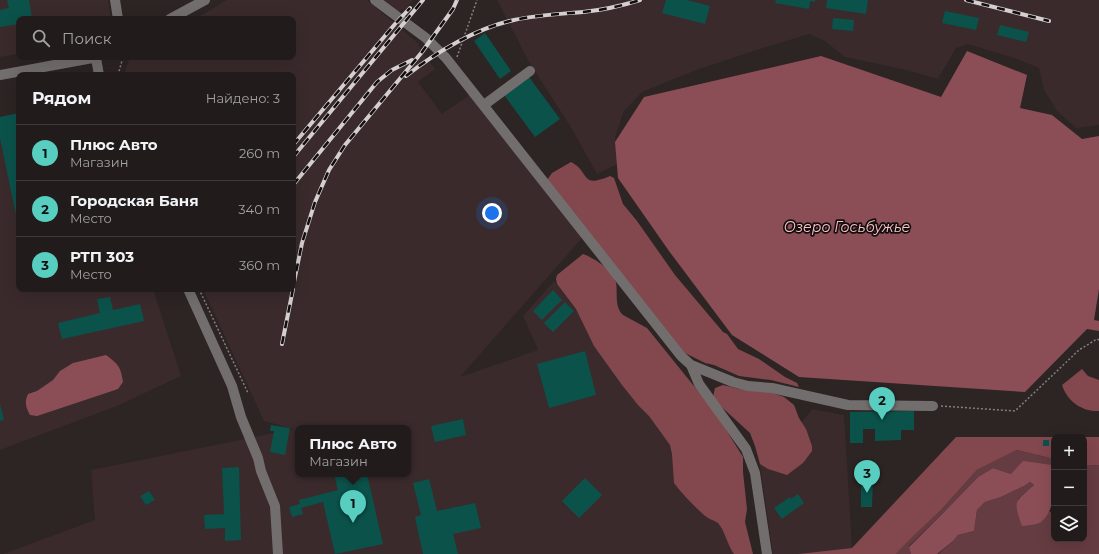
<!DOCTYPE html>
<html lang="ru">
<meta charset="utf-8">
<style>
body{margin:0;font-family:Montserrat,sans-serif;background:#2e2828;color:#f1f3f6}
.controls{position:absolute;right:12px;bottom:12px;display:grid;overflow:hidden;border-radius:8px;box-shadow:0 4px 16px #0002}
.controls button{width:36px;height:36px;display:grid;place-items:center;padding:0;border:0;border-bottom:1px solid #3f393a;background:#221b1b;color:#f1f3f6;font:20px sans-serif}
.you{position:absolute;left:492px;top:213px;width:14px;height:14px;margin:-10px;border:3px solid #fff;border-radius:50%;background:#1a73e8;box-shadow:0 0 0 6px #1a73e833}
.badge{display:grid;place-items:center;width:26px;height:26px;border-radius:50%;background:#58cec0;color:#111;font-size:13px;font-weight:700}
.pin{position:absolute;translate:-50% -33px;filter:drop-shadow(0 1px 2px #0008)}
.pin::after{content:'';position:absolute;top:21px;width:14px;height:12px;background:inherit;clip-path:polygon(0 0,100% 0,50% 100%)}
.popup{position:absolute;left:295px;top:425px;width:116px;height:52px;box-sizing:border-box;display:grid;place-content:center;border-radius:8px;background:#221b1b;filter:drop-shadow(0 1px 3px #0005);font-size:13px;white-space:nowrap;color:#a2a1a3}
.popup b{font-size:15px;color:#f1f3f6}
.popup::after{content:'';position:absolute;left:50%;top:100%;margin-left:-8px;border:8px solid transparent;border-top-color:#221b1b}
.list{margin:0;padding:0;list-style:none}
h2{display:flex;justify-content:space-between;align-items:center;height:52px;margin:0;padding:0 16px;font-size:17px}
h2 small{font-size:13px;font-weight:400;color:#a2a1a3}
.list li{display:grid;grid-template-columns:26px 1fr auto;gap:12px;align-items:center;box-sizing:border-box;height:56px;padding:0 16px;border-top:1px solid #3f393a}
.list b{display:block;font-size:15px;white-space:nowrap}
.list p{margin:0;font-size:13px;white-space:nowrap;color:#a2a1a3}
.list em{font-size:13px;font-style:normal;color:#a2a1a3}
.icon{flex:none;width:22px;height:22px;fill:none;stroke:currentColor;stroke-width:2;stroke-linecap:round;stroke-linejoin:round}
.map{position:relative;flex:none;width:1099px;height:554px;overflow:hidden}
.search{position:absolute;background:#221b1b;box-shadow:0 4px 16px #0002;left:16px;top:16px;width:280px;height:44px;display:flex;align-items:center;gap:10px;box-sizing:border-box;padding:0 14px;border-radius:8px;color:#a2a1a3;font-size:15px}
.panel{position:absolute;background:#221b1b;box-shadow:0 4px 16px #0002;left:16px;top:72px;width:280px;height:220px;border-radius:8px}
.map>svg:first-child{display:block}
.built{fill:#3a2a2c;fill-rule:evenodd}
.green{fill:#653c41}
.forest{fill:#83474e}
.water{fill:#8c4e56}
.building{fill:#0b524b}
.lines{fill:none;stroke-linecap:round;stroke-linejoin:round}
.path{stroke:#867f7f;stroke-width:1.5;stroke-dasharray:2 2;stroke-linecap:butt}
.minor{stroke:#736e6e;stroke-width:10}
.rail-casing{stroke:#d5cfcf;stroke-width:4}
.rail{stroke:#120e0e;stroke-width:2.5;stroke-dasharray:8;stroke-linecap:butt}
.labels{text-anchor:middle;stroke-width:3.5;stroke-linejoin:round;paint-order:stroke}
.water-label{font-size:14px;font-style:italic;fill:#fcc2c7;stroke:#120e0e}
</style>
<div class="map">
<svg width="1099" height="554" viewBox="0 0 1099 554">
<rect width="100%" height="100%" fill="#2d2424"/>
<path class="built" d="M0 0H108L111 19H19V54L0 57Z
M227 0H367L418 43 422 52 435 69 418 82 442 114 471 94 582 238 460 377 538 350 523 316 554 281 743 523V554H3L95 520 91 470 294 429 264 421 203 289H293V75H124L130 57H293V19H195ZM298 428H408V474H298Z
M379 0H413L406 9 395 13Z
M497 0H1099V125L1077 128 1067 120 1057 111 1044 90 1039 68 1014 58 968 44 956 48 938 79 902 69 845 57 825 41 809 34 763 48 699 69 642 92 624 111 615 137 617 164 597 174 572 129 529 62Z
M19 113V289H153L181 376 117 406 0 450V117Z
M812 409 844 415 852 548 798 554H773L759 459 795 431Z"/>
<path class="green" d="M1017 450 1054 459V471L1052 465 1011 474 993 468 978 477 948 508 909 546 911 554H896L908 540 941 510 977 470Z
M1099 465V554H938L953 541 958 535 974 531 977 510 985 502 1001 497 1024 486 1030 482 1034 485 1018 499 1051 512 1054 492V539H1084V466Z"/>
<path class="forest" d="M571 162C591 172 579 189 610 176L614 178 623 204 637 221 675 275 723 332 727 334 738 349 759 359 785 377 797 383 799 387 771 380 739 376 714 365 705 363 683 352 547 180 552 173Z
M583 254C594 258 613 270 616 282 618 293 614 306 623 315L647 328 715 412 743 457V472L747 509 745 522 753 554H734C727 544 725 531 718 523 714 520 708 519 704 515 694 506 683 495 674 483L672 454 670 445 649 416 638 405 622 385 594 346 576 309 557 284 556 279 557 275Z
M1082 369 1088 376 1099 380V411C1082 412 1067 401 1062 385Z
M723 385 740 389 767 391 784 397 794 405 799 418 806 429 812 446V451L803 463 787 475 768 469 760 464 755 446 750 433 715 401 713 397 715 388Z
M956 437H1054V459L1017 450 977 470 941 510 909 540 896 554H798L852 548Z
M1084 437H1099V465L1084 466Z"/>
<path class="water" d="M967 51 1027 75 1020 108 1052 115 1082 139 1099 136V289L1094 320 1099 321V331L1087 329 1025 392 799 377 732 335 669 251 618 178 615 142 644 97 821 56 941 97Z
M106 355C118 364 121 367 123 382L118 389 37 416 30 415C26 407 24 403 28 394L37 391 53 380 60 371 73 363Z
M1023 461 1052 465C1057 481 1055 512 1041 522 1037 525 1028 525 1022 526 1013 500 1014 503 1034 485L1030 482 1024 486 1001 497 985 502 977 510 974 531 958 535 953 541 937 554H911L909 547 948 508 978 477 993 468 1011 474Z"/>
<path class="building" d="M7 0H29L32 19H19V24L0 27V10L9 8Z
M666 0H687L710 6 705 24 662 13Z
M776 0H815V2L810 1 809 9 775 3Z
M827 0H868L866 14 826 8Z
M945 11 979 18 976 30 942 23Z
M833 18 854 20 853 31 832 29Z
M1000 25 1029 32 1026 42 997 35Z
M485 33 511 71 500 79 474 41Z
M529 77 560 119 535 137 504 95Z
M19 113V225H18L0 138V117Z
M553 290 562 300 542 320 533 311Z
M110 297 113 310 140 304 144 321 62 339 58 323 100 313 97 299Z
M565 302 574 311 553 332 544 323Z
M585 351 596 395 549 408 537 364Z
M0 404 4 420 0 421Z
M914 411V430H901V440L875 441V429H863V443H850V412Z
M463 419 466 435 435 442 431 426Z
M271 425 290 428 285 455 270 452 274 431H270Z
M1043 440H1049V446H1043Z
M239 467 241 540 225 541V528L205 529 204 515 224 514 222 468Z
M334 474H367L383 544 335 554 323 502 301 508 303 514 292 517 289 507 300 504 299 500 338 490Z
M585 478 602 495 579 518 562 501Z
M429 479 437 511 475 503 481 528 453 534 458 554H423L415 517 421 515 413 483Z
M861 479H873L872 507H861Z
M149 491 155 500 146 505 140 496Z
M798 494 804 503 782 519 774 508 790 497 791 499Z"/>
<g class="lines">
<path class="path" d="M457 57 477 0
M118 75 123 57
M199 289 248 393
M941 406 1015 411 1079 350 1097 339 1099 340"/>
<path class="minor" d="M115 0 118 19
M375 0 426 38 446 58 681 356 691 365 733 382 748 386 772 388 848 405 933 406
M170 19 205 0
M96 58 99 75
M0 75 98 57
M484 105 530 71
M188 289 232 386 241 417 258 458 261 471 275 506 278 554
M691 365 699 384 746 449 755 473 767 554"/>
<defs>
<path id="rail" d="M966 0 1049 21
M406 76C436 52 477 28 514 20 537 15 560 14 583 12 603 10 621 6 640 0
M293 145 395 24 410 8
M293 157 423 0
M293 185 377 82 392 70 412 60
M293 287 302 243 315 202 329 170 345 145 422 52 453 9 457 0
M282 344 293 289"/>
</defs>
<use href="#rail" class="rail-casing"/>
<use href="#rail" class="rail"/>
</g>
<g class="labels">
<g class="water-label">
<text x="847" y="232">Озеро Госьбужье</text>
</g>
</g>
</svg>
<div class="controls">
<button>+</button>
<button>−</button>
<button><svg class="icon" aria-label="layers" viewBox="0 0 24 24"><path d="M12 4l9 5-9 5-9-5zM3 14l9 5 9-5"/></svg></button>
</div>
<div class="you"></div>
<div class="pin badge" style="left:353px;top:523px">1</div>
<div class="popup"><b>Плюс Авто</b>Магазин</div>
<div class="pin badge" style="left:882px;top:420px">2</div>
<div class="pin badge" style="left:867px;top:493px">3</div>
<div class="search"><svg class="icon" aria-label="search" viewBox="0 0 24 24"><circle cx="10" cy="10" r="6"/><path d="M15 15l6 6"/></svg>Поиск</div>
<section class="panel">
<h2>Рядом<small>Найдено: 3</small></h2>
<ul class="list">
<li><span class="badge">1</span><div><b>Плюс Авто</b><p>Магазин</p></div><em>260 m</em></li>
<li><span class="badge">2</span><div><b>Городская Баня</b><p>Место</p></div><em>340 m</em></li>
<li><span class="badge">3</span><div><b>РТП 303</b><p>Место</p></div><em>360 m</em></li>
</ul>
</section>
</div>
